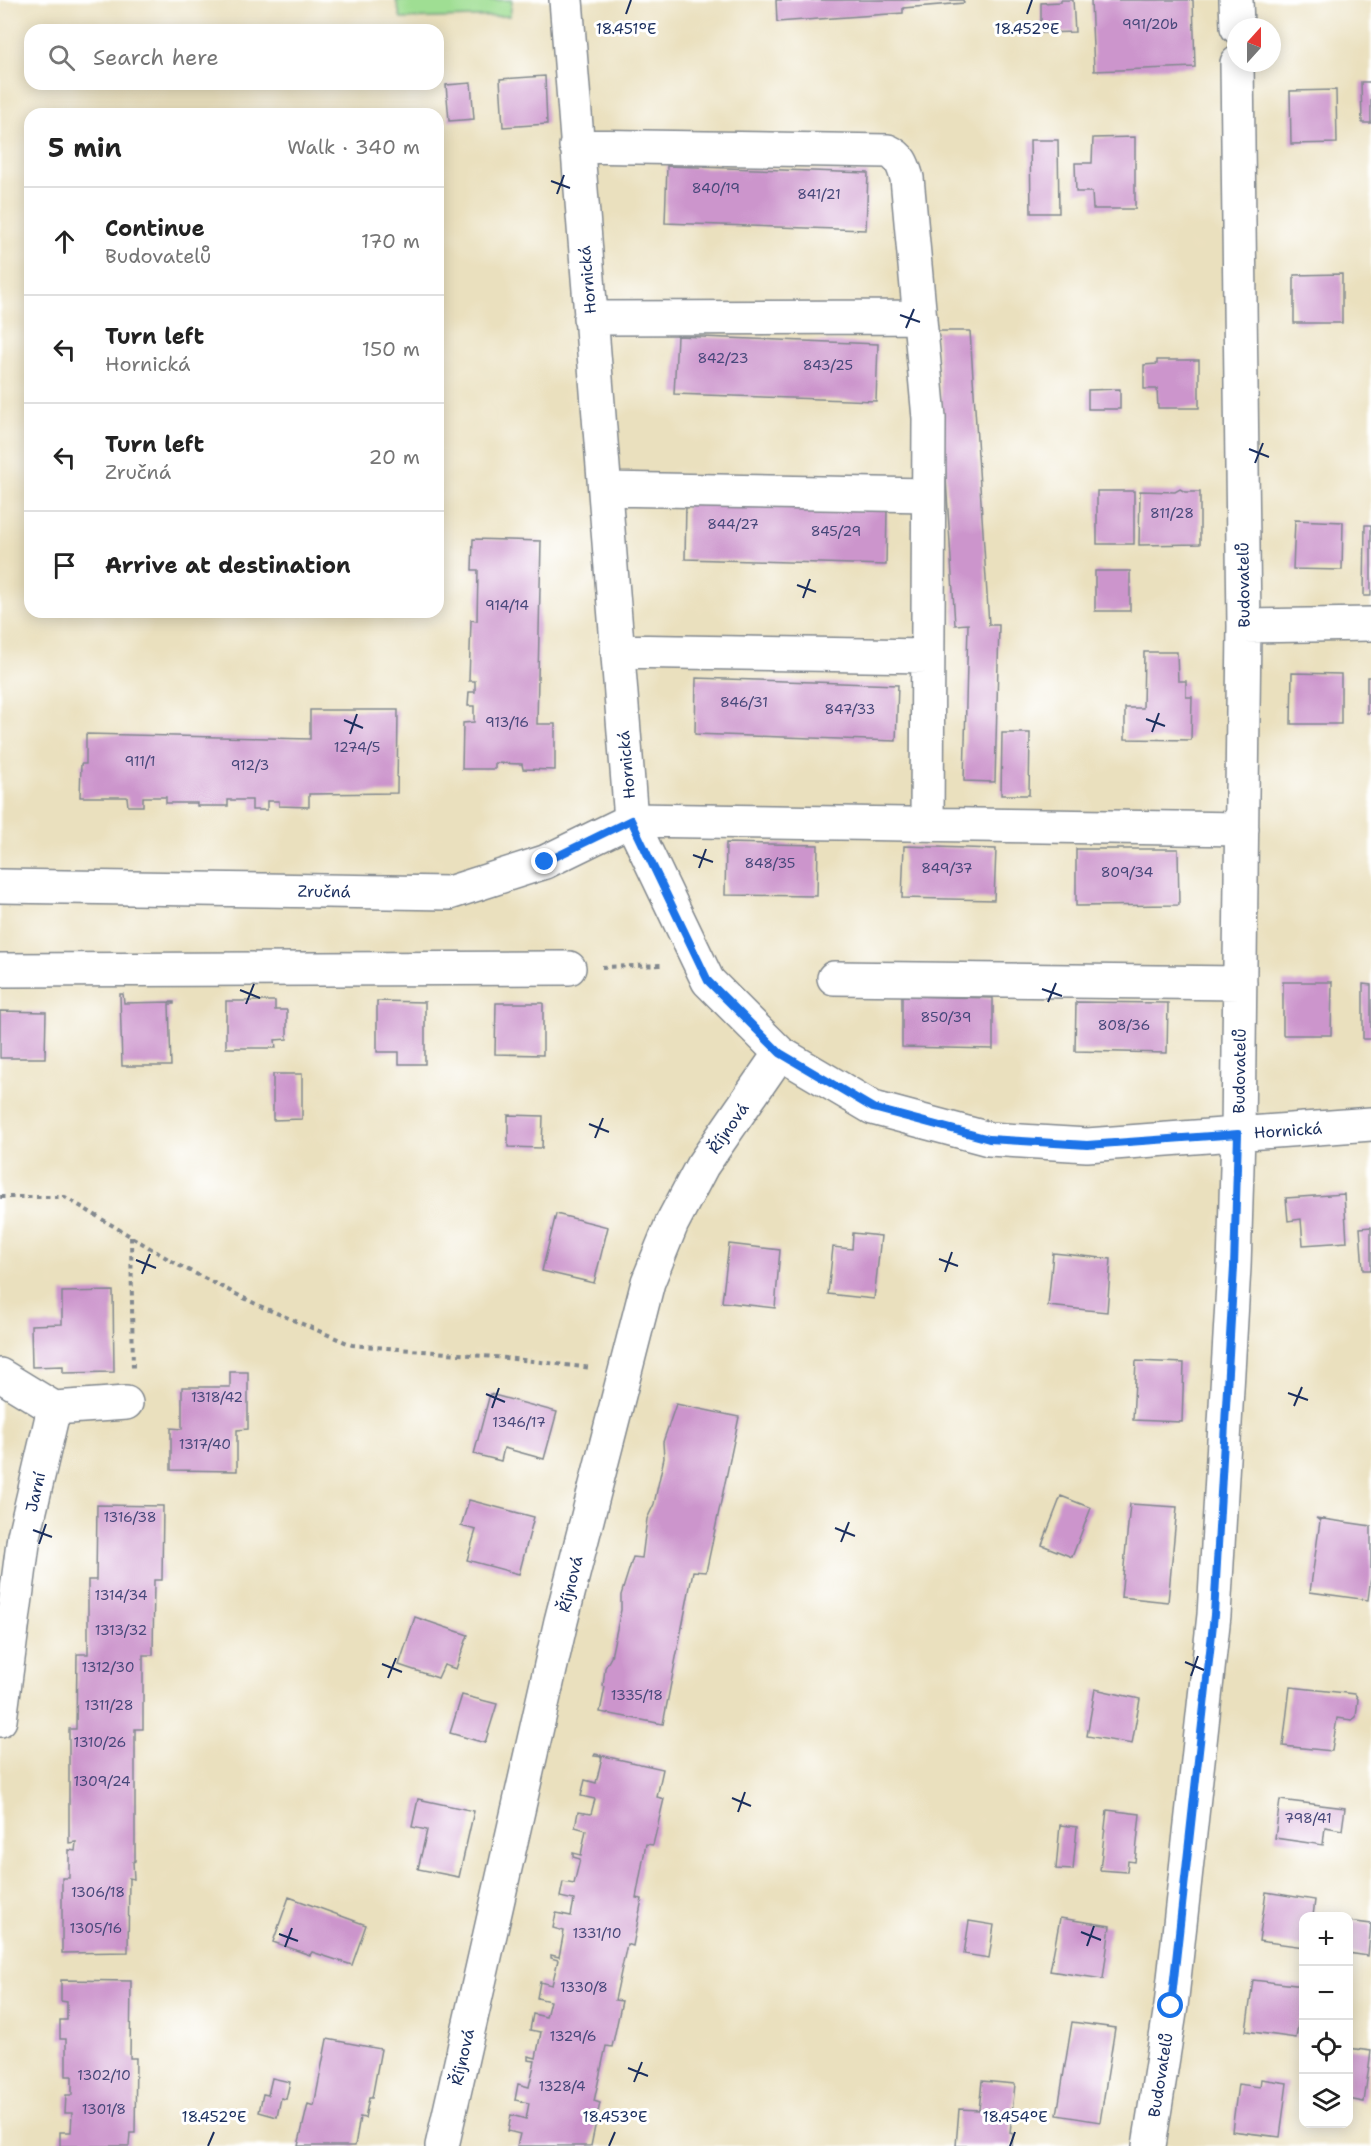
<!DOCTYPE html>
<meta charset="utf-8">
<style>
body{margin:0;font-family:"Shantell Sans",sans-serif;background:#f2f2f2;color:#222}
.controls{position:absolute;right:18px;bottom:18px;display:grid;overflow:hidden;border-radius:12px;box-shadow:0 3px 15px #0003}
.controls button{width:54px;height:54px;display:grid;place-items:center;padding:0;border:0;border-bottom:2px solid #e0e0e0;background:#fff;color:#222;font:30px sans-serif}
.compass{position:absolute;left:1227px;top:18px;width:54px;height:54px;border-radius:50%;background:#fff;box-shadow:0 3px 15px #0003;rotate:21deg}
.stop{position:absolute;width:18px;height:18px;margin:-14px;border:4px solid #1a73e8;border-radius:50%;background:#fff}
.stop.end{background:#1a73e8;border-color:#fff;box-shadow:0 2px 6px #0008}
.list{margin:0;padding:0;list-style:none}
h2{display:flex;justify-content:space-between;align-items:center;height:78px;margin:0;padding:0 24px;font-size:26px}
h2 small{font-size:20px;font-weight:400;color:#767676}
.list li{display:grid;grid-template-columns:39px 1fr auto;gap:18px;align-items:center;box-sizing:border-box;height:108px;padding:0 24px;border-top:2px solid #e0e0e0}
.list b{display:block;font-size:22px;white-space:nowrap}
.list p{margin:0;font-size:20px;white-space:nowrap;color:#767676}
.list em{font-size:20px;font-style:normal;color:#767676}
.icon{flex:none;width:33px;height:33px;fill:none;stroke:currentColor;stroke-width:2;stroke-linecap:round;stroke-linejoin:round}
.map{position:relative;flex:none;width:1371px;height:2146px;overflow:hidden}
.search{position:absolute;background:#fff;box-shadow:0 3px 15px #0003;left:24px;top:24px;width:420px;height:66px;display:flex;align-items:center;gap:15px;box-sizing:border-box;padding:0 21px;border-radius:18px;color:#767676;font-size:22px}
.panel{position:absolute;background:#fff;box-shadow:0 3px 15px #0003;left:24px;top:108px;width:420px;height:510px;border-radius:18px}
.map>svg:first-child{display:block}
.green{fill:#9fde93;stroke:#5d8678;stroke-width:1.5}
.building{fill:#cc95cc}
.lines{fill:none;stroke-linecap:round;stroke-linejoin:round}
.minor-casing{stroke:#82888e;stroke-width:36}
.path{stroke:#82888e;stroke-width:4;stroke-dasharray:4.5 4.5;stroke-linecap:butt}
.minor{stroke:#fff;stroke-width:33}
.route{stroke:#1a73e8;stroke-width:8}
.ticks{fill:none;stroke:#1b2f5e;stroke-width:2}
.labels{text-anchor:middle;stroke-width:6;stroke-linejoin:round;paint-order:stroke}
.number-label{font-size:14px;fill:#47487a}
.street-label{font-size:16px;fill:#1b2f5e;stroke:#fff}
.ticks-label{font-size:15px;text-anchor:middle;fill:#1b2f5e;stroke:#fff;stroke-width:6;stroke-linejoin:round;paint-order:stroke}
</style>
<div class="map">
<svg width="1371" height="2146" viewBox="0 0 1371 2146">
<rect width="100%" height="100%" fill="#fff"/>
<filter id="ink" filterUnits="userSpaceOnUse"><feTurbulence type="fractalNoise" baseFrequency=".0167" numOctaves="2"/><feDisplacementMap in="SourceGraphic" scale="12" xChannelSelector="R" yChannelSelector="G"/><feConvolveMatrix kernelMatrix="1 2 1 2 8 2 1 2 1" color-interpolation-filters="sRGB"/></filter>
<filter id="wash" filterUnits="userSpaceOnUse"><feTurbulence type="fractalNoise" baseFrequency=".008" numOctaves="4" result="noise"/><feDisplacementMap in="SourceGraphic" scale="24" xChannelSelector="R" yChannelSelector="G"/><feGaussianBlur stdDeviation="1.35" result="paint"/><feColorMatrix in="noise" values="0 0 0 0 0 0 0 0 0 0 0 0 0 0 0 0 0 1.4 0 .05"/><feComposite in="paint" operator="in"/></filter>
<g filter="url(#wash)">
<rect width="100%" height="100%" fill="#eae0be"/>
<path class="green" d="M396 0H512L510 16 401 19Z"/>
<g id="blocks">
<path class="building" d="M776 0H963L964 3 903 8V13L777 22Z
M1061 0H1073L1075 32 1041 33V3L1061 2Z
M1091 0H1193L1195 67 1094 71Z
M545 76 547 124 503 127 500 79Z
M1361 82H1371V123H1362Z
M471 83 474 119 449 121 446 85Z
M1336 90 1337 143 1291 144 1290 91Z
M1135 137V209H1093L1092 192H1076L1075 163H1092L1093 138Z
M1030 140H1058L1059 213H1031Z
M667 166 868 173 866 230 665 223Z
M1342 274V323H1294V275Z
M937 331H970L989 625H999L995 782 964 781 968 624 955 625Z
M677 336 878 344 876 401 674 394Z
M1157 360H1199V408H1158L1157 389H1144V365L1157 364Z
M1120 389V409H1088V390Z
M1180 489 1185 492H1200V544L1139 545 1140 491 1175 492Z
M1097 491H1134V544H1097Z
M686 503 887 509 886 565 685 559Z
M1295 520 1343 522 1342 570 1293 569Z
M1365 525H1371V596H1364Z
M473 539 541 541 537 724H555V770L523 769 522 764 495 763V769H462L463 723 474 722V706H468L469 692H475V681H469L471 620 477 621 478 570H472Z
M1095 571H1130V611H1095Z
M1144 652H1177L1178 681H1186V697H1192L1191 740 1125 739V708H1143Z
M1292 673 1341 674V724H1291Z
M1367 677H1371V713H1367Z
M696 678 898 685 896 741 695 734Z
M310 710H398L397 793 309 794V807L279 806V801H267V810H252V800H228V806H197V803H166V797H143V806H128L127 797H80L81 764H86V734L310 739Z
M1002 733H1030L1029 795H1001Z
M726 843 818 845 817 896 725 895Z
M904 846 996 849 994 900 902 898Z
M1076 849H1178L1179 905 1076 906Z
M1283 982H1332L1331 1035H1283Z
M1363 984 1371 985V1039H1363Z
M120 994H123L124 1003 174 1002V1004H169L171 1066H122Z
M902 996 993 998V1049L902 1047Z
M226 1001H275V1010H287V1039L275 1040 276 1048H226Z
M377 1001 425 1002V1064H399V1052H377Z
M1076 1002 1168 1003 1167 1053 1075 1051Z
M496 1003H543V1055L495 1054Z
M0 1011 46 1012 45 1058H0Z
M273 1074H302V1119L273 1120Z
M508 1115 543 1116 542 1148 508 1147Z
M1344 1194 1347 1242 1303 1245 1301 1219 1288 1221 1286 1198Z
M556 1214 608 1227 594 1283 542 1271Z
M1371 1227V1270H1363L1360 1228Z
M853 1233 881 1236 874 1299 828 1294 833 1247 852 1249Z
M729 1244 780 1250 775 1308 722 1302Z
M1053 1253 1111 1259 1107 1312 1048 1306Z
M113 1291 114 1372 63 1373V1366L32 1367 31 1325 62 1324V1292Z
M1136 1361 1184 1363 1182 1422 1133 1420Z
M230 1372H248V1429L237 1430V1471L171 1470V1428L182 1429V1387H230Z
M490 1394 557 1412 544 1459 504 1448 501 1461 474 1454Z
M676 1404 739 1417 706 1572 693 1571 663 1724 600 1712 605 1687 603 1686 605 1668 611 1657 621 1610V1595L633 1557 642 1558 647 1519 654 1504 664 1458 663 1442Z
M1061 1496 1091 1508 1072 1557 1042 1545Z
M469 1500 534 1517 519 1574 467 1560 476 1530 461 1526Z
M1130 1504 1177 1507 1168 1602 1121 1597Z
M97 1505 163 1506 162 1580H154L153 1655H143V1729H135V1861L133 1862 134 1879 129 1878 128 1952 62 1953V1878H69V1850L75 1851 76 1842 69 1843V1729H76L77 1654H88V1580H96Z
M1316 1518 1371 1526V1577L1368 1600 1310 1592 1320 1521Z
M415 1617 468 1635 456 1669 444 1665 438 1678 399 1665Z
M1290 1687 1355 1694 1358 1699 1356 1717 1352 1720 1337 1718 1332 1751 1283 1746Z
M1095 1689 1140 1699 1132 1744 1087 1736Z
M462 1695 497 1704 485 1743 450 1733Z
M595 1754 663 1769 657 1797 664 1799 653 1845 646 1844 636 1898 642 1899 633 1946 627 1944 615 2000 622 2001 612 2047 606 2046 594 2101 600 2103 591 2146H517L520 2134 508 2131 511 2115 526 2119 529 2103 515 2100 518 2084 529 2087 535 2061 528 2060V2056L536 2058 541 2032 530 2030 533 2014 546 2017 550 2001 537 1998 540 1982 552 1985 558 1960 551 1958V1955L559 1957 564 1931 553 1928 556 1913 571 1916 574 1900 560 1897 563 1882 574 1884 580 1859 573 1857V1853L581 1855 586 1830 575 1827 578 1812 591 1814 595 1799 581 1796 585 1780 596 1783 602 1757 594 1756Z
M418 1799 474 1811 459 1877 418 1869 427 1830 412 1827Z
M1280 1800 1345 1808 1342 1830 1325 1827 1323 1845 1275 1838Z
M1107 1810 1140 1814 1135 1862 1128 1861 1127 1872 1100 1870Z
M1060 1825 1077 1827 1073 1870 1056 1869Z
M1266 1892 1315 1900 1313 1916H1304V1947L1259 1941Z
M289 1897 366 1925 352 1965 312 1952 310 1955 273 1942Z
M1060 1918 1110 1926 1103 1979 1050 1971Z
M969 1921 994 1925 989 1958 964 1954Z
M1348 1921 1371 1924 1368 1956 1348 1953Z
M61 1980 131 1981 130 2058H136L135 2133H130L129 2146H60V2132H71L72 2113H65L66 2095H72V2076H66V2039H60V2020H67V2002L61 2001Z
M1253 1980 1304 1986V2018H1299L1296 2038 1246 2031Z
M1072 2022 1115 2028 1100 2122 1057 2115Z
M327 2039 381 2049 372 2098H369L365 2118 360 2117 355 2146H298L308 2104 314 2106Z
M1348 2048 1371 2051 1364 2102 1348 2099Z
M272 2078 290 2082 286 2099 281 2098 277 2117 259 2112 263 2094 268 2095Z
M1261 2079 1287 2083 1280 2137 1232 2131 1238 2084 1260 2087Z
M982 2081 1015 2084 1010 2133 1013 2134 1012 2146H956L959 2109 979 2110Z"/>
</g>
</g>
<g filter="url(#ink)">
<use href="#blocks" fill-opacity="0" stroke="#82888e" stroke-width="1.5"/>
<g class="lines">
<defs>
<path id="minor" d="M566 0 631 820 708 981 780 1053 873 1108 989 1139 1087 1145 1371 1124
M1236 0 1237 27
M576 146 888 151C901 157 903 165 907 178L929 418 927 824
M590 318 920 317
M606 489 927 495
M1244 626 1371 624
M617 651 927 656
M0 886 449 893 545 862 631 820 1242 829
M0 970 569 968
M834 978 1240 983
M0 1375 54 1408 126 1403
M0 1720 24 1536 54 1408
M442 2146 561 1621 648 1282 672 1223 702 1166 780 1053
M1149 2146 1171 2006 1214 1615 1234 1267 1238 1134 1244 626 1237 63"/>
</defs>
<use href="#minor" class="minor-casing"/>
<path class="path" d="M602 967 664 965
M0 1197H65L180 1266 260 1306 352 1345 506 1358 592 1368
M131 1237 133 1371"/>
<use href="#minor" class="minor"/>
</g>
</g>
<g class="lines" filter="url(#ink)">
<path class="route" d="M545 862 631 820 708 981 780 1053 873 1108 989 1139 1087 1145 1238 1134 1234 1267 1214 1615 1171 2006"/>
</g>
<path class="ticks" d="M626 14 631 0M1027 14 1032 0M551 181 570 188M557 194 564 175M900 315 920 322M906 328 914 309M1249 449 1269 457M1255 463 1263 443M797 585 816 592M803 598 810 579M1146 719 1165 726M344 720 363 728M1152 732 1159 713M350 734 357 714M693 855 713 862M699 868 706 849M1042 989 1062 996M240 990 260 998M1048 1002 1056 983M246 1004 254 984M589 1124 609 1132M595 1138 603 1118M939 1259 958 1266M136 1260 156 1268M945 1272 952 1252M142 1274 150 1254M1288 1393 1308 1400M486 1394 505 1402M1294 1406 1302 1387M492 1408 499 1388M835 1528 855 1536M33 1530 52 1537M841 1542 849 1522M39 1544 46 1524M1185 1662 1204 1670M382 1664 402 1672M1191 1676 1198 1656M388 1678 396 1658M732 1798 751 1806M738 1812 745 1792M1081 1932 1101 1940M279 1934 298 1941M1087 1946 1094 1926M285 1947 292 1928M628 2068 648 2076M634 2082 642 2062M208 2146 214 2132M609 2146 615 2132M1010 2146 1015 2132"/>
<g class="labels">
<g class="number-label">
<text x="1150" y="29">991/20b</text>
<text x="716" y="193">840/19</text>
<text x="819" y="199">841/21</text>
<text x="723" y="363">842/23</text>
<text x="828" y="370">843/25</text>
<text x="1172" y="518">811/28</text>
<text x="733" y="529">844/27</text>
<text x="836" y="536">845/29</text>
<text x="507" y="610">914/14</text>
<text x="744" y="707">846/31</text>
<text x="850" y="714">847/33</text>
<text x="507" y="727">913/16</text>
<text x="357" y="752">1274/5</text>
<text x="140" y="766">911/1</text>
<text x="250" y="770">912/3</text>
<text x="770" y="868">848/35</text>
<text x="947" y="873">849/37</text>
<text x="1127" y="877">809/34</text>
<text x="946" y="1022">850/39</text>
<text x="1124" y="1030">808/36</text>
<text x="217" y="1402">1318/42</text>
<text x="519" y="1427">1346/17</text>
<text x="205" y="1449">1317/40</text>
<text x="130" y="1522">1316/38</text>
<text x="121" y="1600">1314/34</text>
<text x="121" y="1635">1313/32</text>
<text x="108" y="1672">1312/30</text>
<text x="637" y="1700">1335/18</text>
<text x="109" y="1710">1311/28</text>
<text x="100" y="1747">1310/26</text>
<text x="102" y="1786">1309/24</text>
<text x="1308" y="1823">798/41</text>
<text x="98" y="1897">1306/18</text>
<text x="96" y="1933">1305/16</text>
<text x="597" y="1938">1331/10</text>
<text x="584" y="1992">1330/8</text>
<text x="573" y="2041">1329/6</text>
<text x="104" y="2080">1302/10</text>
<text x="562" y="2091">1328/4</text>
<text x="104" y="2114">1301/8</text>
</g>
<g class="street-label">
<text transform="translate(587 280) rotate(-95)" y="6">Hornická</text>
<text transform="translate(1243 585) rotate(-91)" y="6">Budovatelů</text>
<text transform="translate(626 765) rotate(-95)" y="6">Hornická</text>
<text transform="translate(324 891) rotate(1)" y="6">Zručná</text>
<text transform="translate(1239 1071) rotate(-89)" y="6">Budovatelů</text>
<text transform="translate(728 1128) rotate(-55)" y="6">Říjnová</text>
<text transform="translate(1288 1130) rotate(-4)" y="6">Hornická</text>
<text transform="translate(35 1492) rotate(-77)" y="6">Jarní</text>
<text transform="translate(570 1584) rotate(-76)" y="6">Říjnová</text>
<text transform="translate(462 2057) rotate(-77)" y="6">Říjnová</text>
<text transform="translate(1160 2075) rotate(-81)" y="6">Budovatelů</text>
</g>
</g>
<g class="ticks-label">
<text x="626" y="34">18.451°E</text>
<text x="1027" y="34">18.452°E</text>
<text x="214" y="2122">18.452°E</text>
<text x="615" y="2122">18.453°E</text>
<text x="1015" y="2122">18.454°E</text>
</g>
</svg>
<div class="controls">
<button>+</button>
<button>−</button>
<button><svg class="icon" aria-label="locate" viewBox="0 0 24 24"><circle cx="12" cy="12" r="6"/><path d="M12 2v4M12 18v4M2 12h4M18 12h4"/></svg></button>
<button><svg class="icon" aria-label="layers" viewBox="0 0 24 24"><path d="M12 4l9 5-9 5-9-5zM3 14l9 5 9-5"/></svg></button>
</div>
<svg class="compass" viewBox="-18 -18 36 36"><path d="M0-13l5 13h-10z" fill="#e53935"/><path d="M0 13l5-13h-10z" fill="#767676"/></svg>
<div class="stop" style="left:1171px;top:2006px"></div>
<div class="stop end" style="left:545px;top:862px"></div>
<div class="search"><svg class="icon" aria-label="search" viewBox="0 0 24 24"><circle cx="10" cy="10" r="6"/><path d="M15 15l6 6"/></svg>Search here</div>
<section class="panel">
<h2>5 min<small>Walk · 340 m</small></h2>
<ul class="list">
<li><svg class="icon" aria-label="ahead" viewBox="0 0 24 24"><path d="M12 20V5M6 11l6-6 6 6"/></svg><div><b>Continue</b><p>Budovatelů</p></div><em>170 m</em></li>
<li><svg class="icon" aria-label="left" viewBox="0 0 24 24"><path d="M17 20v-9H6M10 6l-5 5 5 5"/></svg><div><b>Turn left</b><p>Hornická</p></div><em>150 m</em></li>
<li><svg class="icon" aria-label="left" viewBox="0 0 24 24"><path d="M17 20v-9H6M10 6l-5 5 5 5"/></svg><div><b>Turn left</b><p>Zručná</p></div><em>20 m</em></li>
<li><svg class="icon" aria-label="arrive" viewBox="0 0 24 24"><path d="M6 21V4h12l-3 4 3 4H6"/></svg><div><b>Arrive at destination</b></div></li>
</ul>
</section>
</div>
